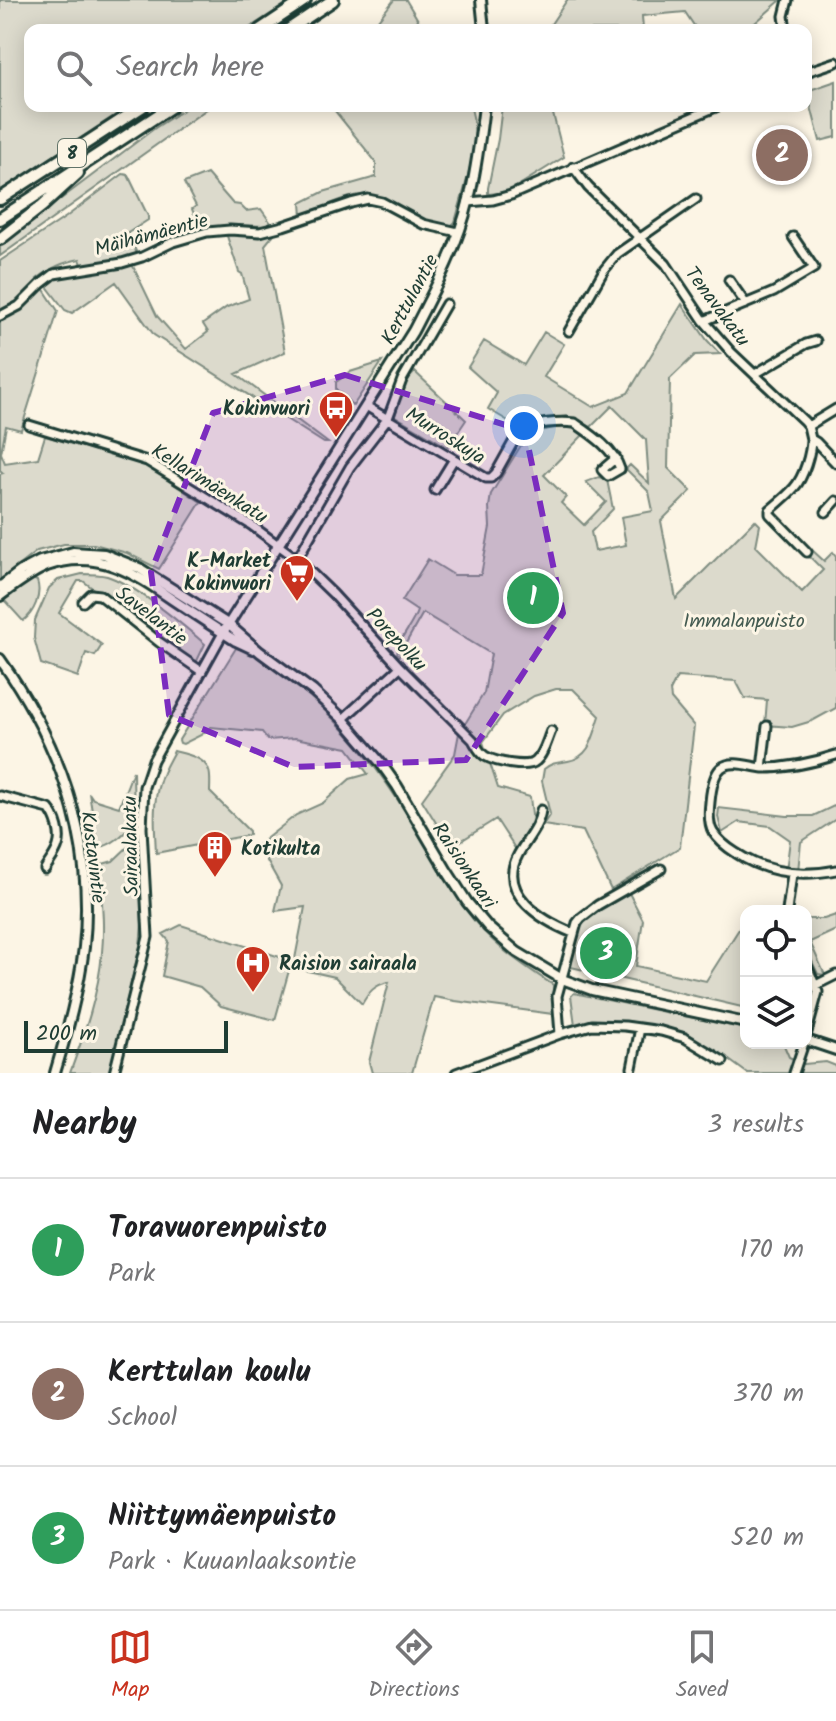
<!DOCTYPE html>
<meta charset="utf-8">
<style>
body{margin:0;font-family:Kalam,sans-serif;background:#f6f6f6;color:#202124}
.controls{position:absolute;right:24px;bottom:24px;display:grid;overflow:hidden;border-radius:16px;box-shadow:0 4px 20px #0003}
.controls button{width:72px;height:72px;display:grid;place-items:center;padding:0;border:0;border-bottom:2px solid #e0e0e0;background:#fff;color:#202124;font:40px sans-serif}
.scale{position:absolute;left:24px;bottom:20px;width:204px;box-sizing:border-box;padding-left:8px;border:4px solid #1f3d34;border-top:0;font-size:22px;line-height:28px;white-space:nowrap;color:#1f3d34;-webkit-text-stroke:6px #fcf5e5;paint-order:stroke}
.you{position:absolute;left:524px;top:426px;width:28px;height:28px;margin:-20px;border:6px solid #fff;border-radius:50%;background:#1a73e8;box-shadow:0 0 0 12px #1a73e833}
.badge{display:grid;place-items:center;width:52px;height:52px;border-radius:50%;background:#c8321e;color:#fff;font-size:26px;font-weight:700}
.pin{position:absolute;translate:-50% -50%;border:4px solid #fff;box-shadow:0 2px 8px #0006}
.list{margin:0;padding:0;list-style:none}
h2{display:flex;justify-content:space-between;align-items:center;height:104px;margin:0;padding:0 32px;font-size:34px}
h2 small{font-size:26px;font-weight:400;color:#757577}
.list li{display:grid;grid-template-columns:52px 1fr auto;gap:24px;align-items:center;box-sizing:border-box;height:144px;padding:0 32px;border-top:2px solid #e0e0e0}
.list b{display:block;font-size:30px;white-space:nowrap}
.list p{margin:0;font-size:26px;white-space:nowrap;color:#757577}
.list em{font-size:26px;font-style:normal;color:#757577}
.icon{flex:none;width:44px;height:44px;fill:none;stroke:currentColor;stroke-width:2;stroke-linecap:round;stroke-linejoin:round}
.map{position:relative;flex:none;width:836px;height:1073px;overflow:hidden}
.search{position:absolute;background:#fff;box-shadow:0 4px 20px #0003;left:24px;right:24px;top:24px;height:88px;display:flex;align-items:center;gap:20px;box-sizing:border-box;padding:0 28px;border-radius:16px;color:#757577;font-size:30px}
.sheet{height:536px;background:#fff}
nav{display:flex;justify-content:space-around;align-items:center;box-sizing:border-box;height:112px;border-top:2px solid #e0e0e0;background:#fff;font-size:22px;color:#757577}
nav a{display:grid;justify-items:center;gap:4px}
nav .on{color:#c8321e}
.map>svg:first-child{display:block}
.green{fill:#dcdacc;stroke:#7e8c80;stroke-width:2}
.lines{fill:none;stroke-linecap:round;stroke-linejoin:round}
.minor-casing{stroke:#1f3d34;stroke-width:13}
.major-casing{stroke:#1f3d34;stroke-width:14}
.highway-casing{stroke:#1f3d34;stroke-width:16}
.minor{stroke:#fcf5e5;stroke-width:7}
.major{stroke:#fcf5e5;stroke-width:8}
.highway{stroke:#fcf5e5;stroke-width:10}
.marked{fill:#7b2cbf;fill-opacity:0.2;stroke:#7b2cbf;stroke-width:6;stroke-dasharray:16 10;stroke-linejoin:round}
.labels{text-anchor:middle;stroke-width:6;stroke-linejoin:round;paint-order:stroke}
.shield{fill:#fcf5e5;stroke:#617469;stroke-width:2}
.shield-label{font-size:18px;font-weight:bold;fill:#1f3d34}
.street-label{font-size:20px;fill:#1f3d34;stroke:#fcf5e5}
.poi-label{font-size:20px;font-weight:bold;fill:#1f3d34;stroke:#fcf5e5;text-anchor:end}
.park-label{font-size:20px;fill:#455c52;stroke:#fcf5e5}
</style>
<div class="map">
<svg width="836" height="1073" viewBox="0 0 836 1073">
<rect width="100%" height="100%" fill="#fcf5e5"/>
<filter id="ink" filterUnits="userSpaceOnUse"><feTurbulence type="fractalNoise" baseFrequency=".0125" numOctaves="2"/><feDisplacementMap in="SourceGraphic" scale="16" xChannelSelector="R" yChannelSelector="G"/><feConvolveMatrix kernelMatrix="1 2 1 2 8 2 1 2 1" color-interpolation-filters="sRGB"/></filter>
<g filter="url(#ink)">
<path class="green" d="M0 0H292L246 30H30V106H129L0 191Z
M394 0H406L424 30H370Z
M567 0H781L747 30H697L685 12 642 16 643 30H547Z
M836 81V137L820 141 807 91Z
M189 106H211L0 256V245L155 128Z
M331 106H470C483 139 464 188 455 222L452 225C416 226 399 197 369 195 349 193 321 209 302 216L301 203 323 192 376 177V162Z
M502 106H519L521 109 533 106H551L564 157 508 192 489 194 488 193V188L498 139Z
M123 174 128 175 148 216V220L128 233 138 256 83 267 80 259C61 263 53 267 37 279L58 311 21 430 6 426 1 453 5 463 38 458 45 436 143 464 201 502 159 569 127 553 94 544H64L37 551 0 580V474L3 473 0 470V261L66 217Z
M207 174 233 204 240 205 246 211 261 209 273 226 227 225 200 229 192 209 196 206 184 183Z
M226 233 242 236 274 234 265 245 285 352 236 374 328 443H324L154 335 116 282 72 313 65 310 46 285 55 276 132 264 157 316 186 349 208 332 203 324 227 307 249 299 242 274 239 272Z
M682 304 707 340 720 354 695 355 670 379 668 468 691 491 661 521 676 599 755 520 760 525 756 546 802 592 823 570 805 552 810 548 824 561 833 552 836 556V708L812 721 792 727 765 725 767 700 745 698 736 681 677 677 670 691 671 699 694 726 680 847 611 890 583 831 543 825 550 814 542 781 544 769C553 762 557 763 568 761 591 757 593 736 600 716L573 689H556L534 696 503 715 483 742 498 788 530 797 533 824 518 853 496 819 451 847 422 800 455 754 459 733 408 679 463 727 484 693 491 654 423 613 397 659C395 641 412 628 417 611L402 601 428 559 454 575H481L490 527 489 507 491 494 528 434C547 429 567 423 585 433L544 475 566 497 561 503 584 525 606 502 586 482 599 477 607 480 613 509 591 532 595 551 626 545 621 517 653 511 649 492 626 469 630 465 649 483 646 440 612 406 591 427 567 416 533 422 518 420 515 425 488 409 497 393 468 367 484 341 524 365 544 332 564 344 544 377 593 407 628 393Z
M382 362 353 406 336 389V382L350 372Z
M415 372 466 420 448 447 395 416 405 382Z
M82 574C90 574 99 574 107 576 135 585 182 624 205 644L196 663H192L83 581H78L59 613 102 645 95 656 86 653 78 677 41 664 34 638 35 620 49 588 58 580Z
M31 578 37 581C42 595 34 613 23 621L3 599Z
M236 648C256 652 272 667 288 679 337 716 376 764 408 816 427 847 445 880 466 910 489 943 520 963 553 985V1014L455 1001 434 997 412 1073H372L369 1062 389 982C374 985 369 992 362 1004L335 977 290 967 275 1020 221 1006 200 987 162 976 169 941 163 934 181 925 283 958 295 959 305 907 275 911 281 886 258 845 296 815 323 803 350 779 368 774 348 748 295 738 268 740 262 732 211 727 201 735 183 744 180 743 179 740Z
M174 751C186 754 205 757 209 771 211 776 210 786 210 792L249 831V835L156 853C155 829 152 804 160 781 163 770 169 761 174 751Z
M133 771 134 823C124 834 113 845 98 848L89 793 93 799 119 807Z
M836 805V819L801 842 798 871H786L790 840 770 826 739 822 722 833 718 817 719 808 787 816H813Z
M137 838 140 865 142 924 140 946 111 1067 109 1073H70C84 1035 99 993 102 952 105 923 101 894 99 865L113 861Z
M629 893 643 920 636 966 706 981 746 918V1008L571 967C579 917 584 915 629 893Z
M836 915V930L810 942 825 975 818 974 806 949V919H824Z
M574 993 746 1029V1043H783L789 1057 804 1064 826 1062 836 1066V1073H747L725 1057 687 1033 663 1027 627 1021 594 1020 575 1025 571 996Z"/>
<g class="lines">
<defs>
<path id="minor" d="M786 30 784 16 788 0
M806 72 836 62
M573 167 588 187 666 264 704 321 731 352 804 421 808 426 811 439 816 442 836 463
M468 202 493 200 511 195 718 106
M729 280 746 304
M0 316 19 306 41 284 54 274 122 263 142 257 173 242 207 232 230 230 260 232 283 226 351 203 368 199 382 202 423 224 458 232
M704 321 774 292 814 268 793 237
M569 331 604 270 617 254 696 199
M755 374 806 344 816 341
M366 406 486 478H491L496 473 520 430C535 423 559 421 575 423 591 434 614 449 620 469L608 476 602 470 616 458
M29 425 147 461 251 525 297 559 350 467 388 418 402 380 446 304
M808 426 836 409
M435 490 454 459
M826 512 836 501
M807 552 770 514V510C778 503 787 496 794 488 804 477 811 453 811 439
M297 559 333 594 400 667 473 740C477 747 479 752 485 756 495 762 528 769 536 761 544 754 547 740 551 731
M83 602 91 594 100 595 159 642 201 671
M343 719 400 667
M836 755C812 763 789 768 763 768 751 767 732 759 721 768 713 775 711 791 710 802 709 811 708 824 713 832 718 840 728 848 736 853 766 873 801 877 836 870
M762 768 767 726
M0 796 49 809C56 817 62 835 58 846 56 854 49 862 45 869
M541 810C539 827 526 840 518 855 497 894 543 921 573 933
M787 911 792 874
M806 963 818 992 806 1036
M816 985 836 975
M560 1034 592 1025 625 1026 661 1031 685 1038 723 1061
M632 1068 640 1028
M114 1073 148 937 142 828 144 787 153 760 223 633
M456 1073 560 1034 557 996 577 923 581 918 598 905 661 869
M794 1073 804 1043"/>
<path id="major" d="M481 0 484 30
M0 587 21 571 40 561 73 552 104 554 139 568 229 625 260 652 313 691 343 719 380 762 397 786 447 871 467 902 488 927 517 952 562 979 592 990 746 1023
M0 596C15 585 30 573 47 566 97 548 134 573 173 600 194 614 215 628 236 641L253 649
M223 633 413 331C435 289 458 246 469 199 477 168 480 137 484 106
M0 659C61 745 95 841 84 947 79 990 67 1032 55 1073
M806 1040 836 1050"/>
<path id="highway" d="M260 30 305 0
M288 30 333 0
M0 199 143 106
M0 219 172 106
M0 239 42 206 78 173"/>
</defs>
<use href="#minor" class="minor-casing"/>
<use href="#major" class="major-casing"/>
<use href="#highway" class="highway-casing"/>
<use href="#minor" class="minor"/>
<use href="#major" class="major"/>
<use href="#highway" class="highway"/>
</g>
</g>
<path class="marked" d="M345 375 525 431 563 613 466 760 294 767 169 715 151 572 213 413Z"/>
<defs>
<symbol id="bus-pin" viewBox="-11 -11 22 30"><path d="M0 17L-7.5 6A9.5 9.5 0 1 1 7.5 6Z" fill="#c8321e" stroke="#fcf5e5"/><path d="M-5-6H5V4H4V6H2V4H-2V6H-4V4H-5ZM-3.5-4V0h7V-4ZM-3.5 1.2v1.5H-2V1.2ZM2 1.2v1.5H3.5V1.2Z" fill="#fff"/></symbol>
<symbol id="supermarket-pin" viewBox="-11 -11 22 30"><path d="M0 17L-7.5 6A9.5 9.5 0 1 1 7.5 6Z" fill="#c8321e" stroke="#fcf5e5"/><path d="M-6-5.5h2.5l.6 2H6L4.5 2H-2.5L-4.4-4H-6ZM-1.5 3.2a1.3 1.3 0 1 0 .1 0ZM3 3.2a1.3 1.3 0 1 0 .1 0Z" fill="#fff"/></symbol>
<symbol id="building-pin" viewBox="-11 -11 22 30"><path d="M0 17L-7.5 6A9.5 9.5 0 1 1 7.5 6Z" fill="#c8321e" stroke="#fcf5e5"/><path d="M-4-6H4V6H1V3H-1V6H-4ZM-2.5-4.3h1.7v1.8h-1.7ZM.8-4.3h1.7v1.8H.8ZM-2.5-1h1.7V.8h-1.7ZM.8-1h1.7V.8H.8Z" fill="#fff"/></symbol>
<symbol id="hospital-pin" viewBox="-11 -11 22 30"><path d="M0 17L-7.5 6A9.5 9.5 0 1 1 7.5 6Z" fill="#c8321e" stroke="#fcf5e5"/><path d="M-5-5h3v3.5h4V-5h3V5h-3V1.5h-4V5h-3Z" fill="#fff"/></symbol>
</defs>
<g fill-rule="evenodd">
<use href="#bus-pin" x="316" y="388" width="40" height="54"/>
<use href="#supermarket-pin" x="277" y="552" width="40" height="54"/>
<use href="#building-pin" x="195" y="828" width="40" height="54"/>
<use href="#hospital-pin" x="233" y="943" width="40" height="54"/>
</g>
<g class="labels">
<rect class="shield" x="58" y="139" width="28" height="28" rx="6"/>
<g class="shield-label">
<text x="72" y="159">8</text>
</g>
<g class="street-label">
<text transform="translate(151 234) rotate(-15)" y="7">Mäihämäentie</text>
<text transform="translate(409 299) rotate(-62)" y="7">Kerttulantie</text>
<text transform="translate(718 306) rotate(53)" y="7">Tenavakatu</text>
<text transform="translate(446 435) rotate(32)" y="7">Murroskuja</text>
<text transform="translate(210 483) rotate(32)" y="7">Kellarimäenkatu</text>
<text transform="translate(152 615) rotate(37)" y="7">Savelantie</text>
<text transform="translate(397 639) rotate(47)" y="7">Porepolku</text>
<text transform="translate(130 846) rotate(-91)" y="7">Sairaalakatu</text>
<text transform="translate(94 857) rotate(83)" y="7">Kustavintie</text>
<text transform="translate(465 865) rotate(56)" y="7">Raisionkaari</text>
</g>
<g class="poi-label">
<text x="310" y="415">Kokinvuori</text>
<text x="271" y="567">K-Market<tspan x="271" dy="23">Kokinvuori</tspan></text>
<text x="241" y="855" text-anchor="start">Kotikulta</text>
<text x="279" y="970" text-anchor="start">Raision sairaala</text>
</g>
<g class="park-label">
<text x="744" y="627">Immalanpuisto</text>
</g>
</g>
</svg>
<div class="controls">
<button><svg class="icon" aria-label="locate" viewBox="0 0 24 24"><circle cx="12" cy="12" r="6"/><path d="M12 2v4M12 18v4M2 12h4M18 12h4"/></svg></button>
<button><svg class="icon" aria-label="layers" viewBox="0 0 24 24"><path d="M12 4l9 5-9 5-9-5zM3 14l9 5 9-5"/></svg></button>
</div>
<div class="scale">200 m</div>
<div class="you"></div>
<div class="pin badge" style="left:533px;top:598px;background:#2e9e5b">1</div>
<div class="pin badge" style="left:782px;top:155px;background:#8d6e63">2</div>
<div class="pin badge" style="left:606px;top:953px;background:#2e9e5b">3</div>
<div class="search"><svg class="icon" aria-label="search" viewBox="0 0 24 24"><circle cx="10" cy="10" r="6"/><path d="M15 15l6 6"/></svg>Search here</div>
</div>
<section class="sheet">
<h2>Nearby<small>3 results</small></h2>
<ul class="list">
<li><span class="badge" style="background:#2e9e5b">1</span><div><b>Toravuorenpuisto</b><p>Park</p></div><em>170 m</em></li>
<li><span class="badge" style="background:#8d6e63">2</span><div><b>Kerttulan koulu</b><p>School</p></div><em>370 m</em></li>
<li><span class="badge" style="background:#2e9e5b">3</span><div><b>Niittymäenpuisto</b><p>Park · Kuuanlaaksontie</p></div><em>520 m</em></li>
</ul>
</section>
<nav>
<a class="on"><svg class="icon" aria-label="map" viewBox="0 0 24 24"><path d="M3 6l6-2 6 2 6-2v14l-6 2-6-2-6 2zM9 4v14M15 6v14"/></svg>Map</a>
<a><svg class="icon" aria-label="directions" viewBox="0 0 24 24"><path d="M12 3l9 9-9 9-9-9zM9 14v-3h6M13 9l2 2-2 2"/></svg>Directions</a>
<a><svg class="icon" aria-label="saved" viewBox="0 0 24 24"><path d="M7 4h10v16l-5-4-5 4z"/></svg>Saved</a>
</nav>
